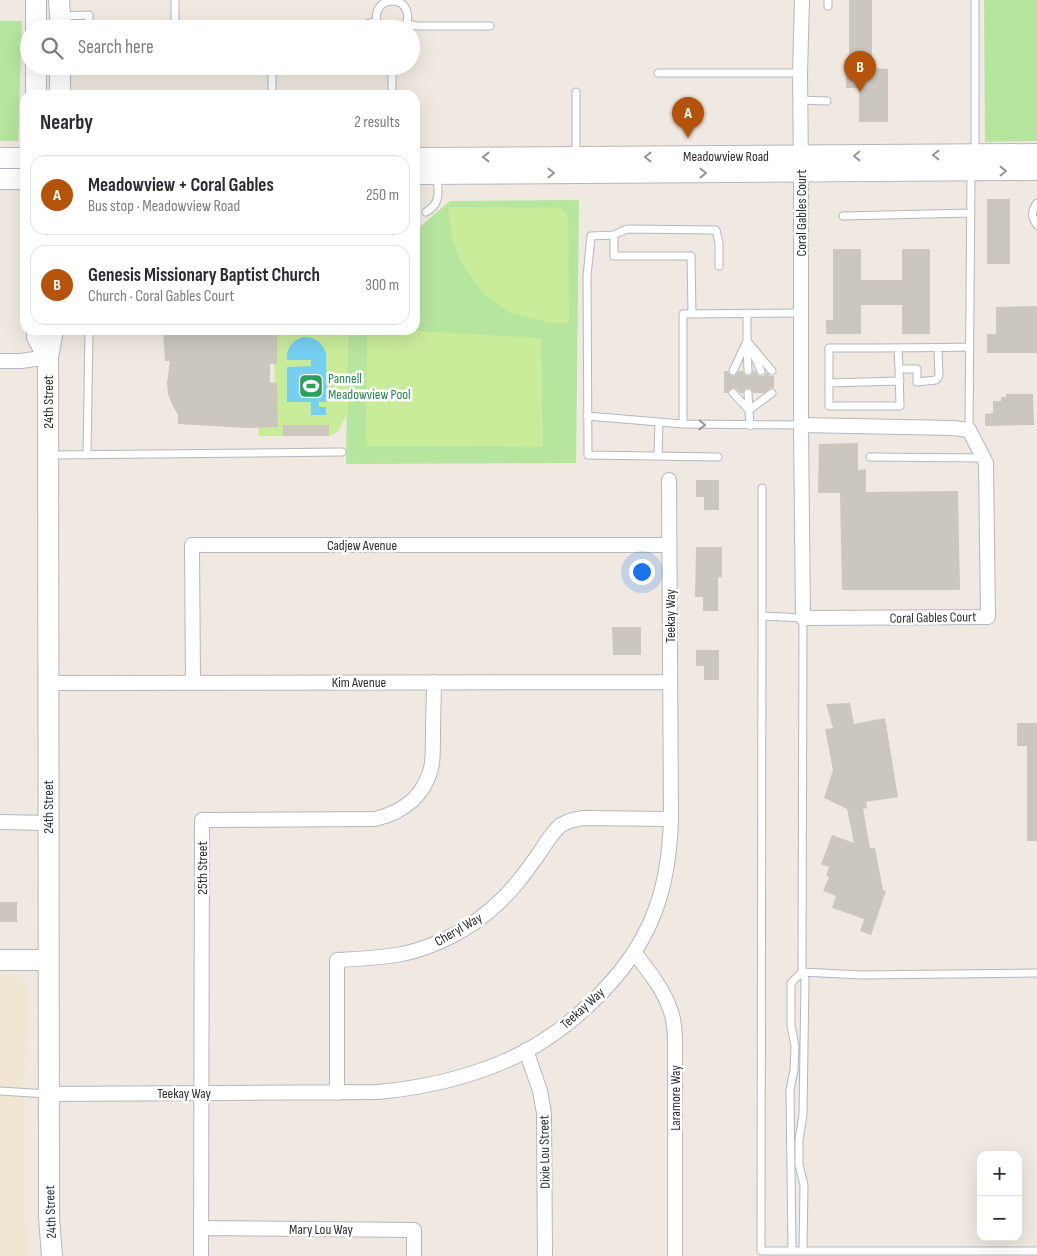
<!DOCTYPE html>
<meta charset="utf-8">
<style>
body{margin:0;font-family:"Sofia Sans Condensed",sans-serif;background:#f7f7f7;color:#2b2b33}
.controls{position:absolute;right:15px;bottom:15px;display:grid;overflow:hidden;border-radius:10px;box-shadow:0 5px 20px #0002}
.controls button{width:45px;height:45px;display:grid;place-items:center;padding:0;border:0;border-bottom:1px solid #e1e1e2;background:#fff;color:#2b2b33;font:25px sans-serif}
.you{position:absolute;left:641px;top:571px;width:18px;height:18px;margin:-12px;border:4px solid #fff;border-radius:50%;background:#1a73e8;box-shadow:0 0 0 8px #1a73e833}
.badge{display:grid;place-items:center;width:32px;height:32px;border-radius:50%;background:#b45309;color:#fff;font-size:16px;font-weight:700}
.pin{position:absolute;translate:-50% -41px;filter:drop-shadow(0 1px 2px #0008)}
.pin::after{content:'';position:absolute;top:26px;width:18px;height:15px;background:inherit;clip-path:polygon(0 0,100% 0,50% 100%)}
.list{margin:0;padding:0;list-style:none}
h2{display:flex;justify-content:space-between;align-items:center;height:65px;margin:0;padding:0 20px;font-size:21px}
h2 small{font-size:16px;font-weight:400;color:#7c7c81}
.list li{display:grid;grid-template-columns:32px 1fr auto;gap:15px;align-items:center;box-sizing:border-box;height:80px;margin:0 10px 10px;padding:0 10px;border:1px solid #e1e1e2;border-radius:15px}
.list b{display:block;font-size:19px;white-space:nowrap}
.list p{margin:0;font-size:16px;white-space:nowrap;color:#7c7c81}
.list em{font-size:16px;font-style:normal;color:#7c7c81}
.icon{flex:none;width:28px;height:28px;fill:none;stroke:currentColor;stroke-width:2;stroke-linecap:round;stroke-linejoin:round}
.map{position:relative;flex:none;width:1037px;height:1256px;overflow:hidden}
.search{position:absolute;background:#fff;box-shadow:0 5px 20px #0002;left:20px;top:20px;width:400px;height:55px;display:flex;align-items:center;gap:12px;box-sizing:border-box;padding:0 18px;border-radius:28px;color:#7c7c81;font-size:19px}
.panel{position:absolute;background:#fff;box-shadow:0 5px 20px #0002;left:20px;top:90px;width:400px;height:245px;border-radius:15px}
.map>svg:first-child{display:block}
.education{fill:#f0e6d1}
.green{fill:#b6e59e}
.pitch{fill:#c9ec9a}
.water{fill:#75cff0}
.building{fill:#cbc7bf}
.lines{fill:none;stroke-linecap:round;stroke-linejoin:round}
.lane-casing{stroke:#b4b7c1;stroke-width:9}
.street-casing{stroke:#b4b7c1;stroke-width:16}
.secondary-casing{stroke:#b4b7c1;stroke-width:22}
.lane{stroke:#fff;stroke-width:7}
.street{stroke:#fff;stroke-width:14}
.secondary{stroke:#fff;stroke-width:20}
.oneway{stroke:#969696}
.labels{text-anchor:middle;stroke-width:5;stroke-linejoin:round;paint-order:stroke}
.street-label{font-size:14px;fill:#2e2e2e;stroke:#fff}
.leisure-label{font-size:14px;fill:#27864d;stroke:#fff;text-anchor:start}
</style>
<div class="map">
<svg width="1037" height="1256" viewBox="0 0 1037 1256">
<rect width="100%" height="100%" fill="#efe9e1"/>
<path class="education" d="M0 975 20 976 26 983 25 1215 28 1256H0Z"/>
<path class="green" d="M984 0H1037V141L985 142Z
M0 21H22L18 141H0Z
M579 200 576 463 346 464 348 330H415V231L450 201Z"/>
<path class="pitch" d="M448 207 561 208 568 216 569 323H549L509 312 484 294 462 264 452 238Z
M273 330H347L348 360V412L338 432 329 436H259L258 427 276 425Z
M367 330H397L541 338 543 447 366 446Z"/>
<path class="water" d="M303 337C315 337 322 342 326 353L327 402H319V407H326V415H311V402H287V367L311 366V360H287C286 349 292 340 303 337Z"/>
<path class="building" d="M849 0H872V68L888 69V122H859V88H846V77H849Z
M987 199H1010V264H987Z
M833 249H861V280H902V249H930V334H902V305H861V334H826V320H833Z
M1037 306V353H987V334H996V307Z
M163 330 233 331V335L277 334V364H270V382L277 383 278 427 247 428 178 424V415L172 404 168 394 167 383 170 361H165Z
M724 371H728L729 374 733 376 736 375 739 371H743L744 374 748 376 751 375 753 371H755L758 375 760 376H764L766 372 770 376H774V388H771L764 393H753L751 389 747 388 745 389 743 393H740L736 389 732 388 729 390 728 393H724Z
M1006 394H1033L1034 425 985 426V414L993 413V401H1001V397H1006Z
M283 425H329V436H283Z
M858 443V470L866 469V492L958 491 960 590H842L840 493H818L819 444Z
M696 480H719V510H704V497H696Z
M696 547H722V577H718V611H703V597H695Z
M612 627H641V655H613Z
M696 650H719V680H704V666H696Z
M850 703 854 724 885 718 898 797 866 802 867 808 863 809 870 848H875L883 890 886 891 871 935 860 931 864 919 832 908 836 896 823 891 829 877 826 876 829 867 821 864 832 835 854 843 847 809 824 798 833 770 825 729 833 728 826 704Z
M1017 723H1037V841H1027V746H1017Z
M0 902H17V922H0Z"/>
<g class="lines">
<defs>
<path id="lane" d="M975 0V152
M828 6V0
M61 16 89 15V29
M407 24 417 26H490
M175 25H364L376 21
M175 29V0
M380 29C373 18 376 2 392 1 408 1 411 18 404 29
M392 66V95
M658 73H800
M576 92V156
M272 95V66
M800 100 827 101
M1037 203C1031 211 1031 217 1037 225
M426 212C442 203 438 191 437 175
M843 216 971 213
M614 235 627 229 716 230 719 243V266
M692 314 691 256H614V235L591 236 587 276 588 455 718 457
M747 341 772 371
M747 344 748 371
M898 348 899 369
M938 348 939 376 936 380 917 382V369H899L900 406H829V348C876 348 923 348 970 347
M752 351 761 371
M733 371 747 341V313
M829 383 900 381
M733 393 749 410 750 426
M748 393 749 409
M749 410 772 393
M587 416 659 422 658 456
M659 422 683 424 801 425
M683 424V314L801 313
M969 430 971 171
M51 455 342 452
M87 455 89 330
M870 457 983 458
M762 488V616
M0 1091 48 1094
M792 1251 790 1090 794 1070 795 1046 791 1025V983L802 972 861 975 1037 973
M803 1251 804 1185 799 1165V1140L803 1115 805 979 802 972 803 618 762 616 761 1251H1037"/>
<path id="street" d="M0 361H21L48 357
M801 425 953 428 969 430 986 463 988 617 803 618 801 428V172L800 73 802 0
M48 683 670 682
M193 683 192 545H669
M0 822 48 823
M634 952C650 973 667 993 673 1019 674 1026 675 1032 675 1039V1256
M526 1050 540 1091 544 1113 545 1256
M337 1093V960C359 959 380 958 402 954 436 947 470 929 496 905 512 891 525 873 538 855 545 845 551 833 561 825 568 821 575 819 583 818L671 819
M49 1094 378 1092C421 1088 463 1079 503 1062 563 1037 629 977 653 916 666 885 670 852 671 819L669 480
M201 1228 414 1230V1256
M201 1256 202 820 375 819C404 812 426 795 432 764 433 754 433 743 433 733 433 716 434 699 434 682"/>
<path id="secondary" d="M59 0 61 29
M36 29V0
M36 66V95
M60 95V66
M0 158H25
M415 158 1037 154
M415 174 1037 170
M0 179H25
M37 330V337L48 357
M0 960H48
M52 1256 49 1217 48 357 53 330"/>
</defs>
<use href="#lane" class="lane-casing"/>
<use href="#street" class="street-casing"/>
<use href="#secondary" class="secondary-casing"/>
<use href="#lane" class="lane"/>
<use href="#street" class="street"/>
<use href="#secondary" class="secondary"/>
</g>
<defs><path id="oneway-chevron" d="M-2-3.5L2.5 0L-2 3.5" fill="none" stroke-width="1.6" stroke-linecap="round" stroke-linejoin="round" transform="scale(1.25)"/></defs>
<g class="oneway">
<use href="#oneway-chevron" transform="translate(936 155) rotate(180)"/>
<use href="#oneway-chevron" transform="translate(857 156) rotate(179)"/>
<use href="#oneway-chevron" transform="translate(486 157) rotate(180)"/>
<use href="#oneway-chevron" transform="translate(648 157) rotate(180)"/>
<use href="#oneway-chevron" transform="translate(1003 171) rotate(-1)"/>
<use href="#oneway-chevron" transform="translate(551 173)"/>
<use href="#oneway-chevron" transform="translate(703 173)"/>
<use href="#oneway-chevron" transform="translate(702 425) rotate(1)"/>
</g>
<defs>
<symbol id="stadium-square" viewBox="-11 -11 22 22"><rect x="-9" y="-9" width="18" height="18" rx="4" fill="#2e9e5b" stroke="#fff"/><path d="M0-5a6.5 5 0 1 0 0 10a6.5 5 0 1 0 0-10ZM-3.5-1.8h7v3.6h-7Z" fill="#fff"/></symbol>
</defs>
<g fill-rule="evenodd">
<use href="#stadium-square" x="297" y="372" width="28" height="28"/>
</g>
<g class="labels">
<g class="street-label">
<text x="726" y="161">Meadowview Road</text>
<text transform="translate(801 213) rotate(-90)" y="5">Coral Gables Court</text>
<text transform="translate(48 402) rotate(-90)" y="5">24th Street</text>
<text x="362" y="550">Cadjew Avenue</text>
<text transform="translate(670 616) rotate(-90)" y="5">Teekay Way</text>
<text transform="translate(933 617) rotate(-1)" y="5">Coral Gables Court</text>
<text x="359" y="687">Kim Avenue</text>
<text transform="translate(48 807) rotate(-90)" y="5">24th Street</text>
<text transform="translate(202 868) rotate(-90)" y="5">25th Street</text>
<text transform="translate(458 929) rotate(-30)" y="5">Cheryl Way</text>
<text transform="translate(582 1008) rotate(-42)" y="5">Teekay Way</text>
<text x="184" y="1098">Teekay Way</text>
<text transform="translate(675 1098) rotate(-90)" y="5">Laramore Way</text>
<text transform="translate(544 1152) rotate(-91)" y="5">Dixie Lou Street</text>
<text transform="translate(50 1212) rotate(-92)" y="5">24th Street</text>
<text x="321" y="1234">Mary Lou Way</text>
</g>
<g class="leisure-label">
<text x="328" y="383">Pannell<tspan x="328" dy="16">Meadowview Pool</tspan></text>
</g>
</g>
</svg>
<div class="controls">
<button>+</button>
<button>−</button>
</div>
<div class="you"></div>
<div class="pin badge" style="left:688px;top:138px">A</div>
<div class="pin badge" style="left:860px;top:92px">B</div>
<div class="search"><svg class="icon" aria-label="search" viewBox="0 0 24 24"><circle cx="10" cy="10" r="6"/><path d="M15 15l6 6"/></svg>Search here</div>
<section class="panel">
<h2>Nearby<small>2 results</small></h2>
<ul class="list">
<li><span class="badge">A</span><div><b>Meadowview + Coral Gables</b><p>Bus stop · Meadowview Road</p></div><em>250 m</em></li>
<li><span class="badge">B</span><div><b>Genesis Missionary Baptist Church</b><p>Church · Coral Gables Court</p></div><em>300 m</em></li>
</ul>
</section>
</div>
